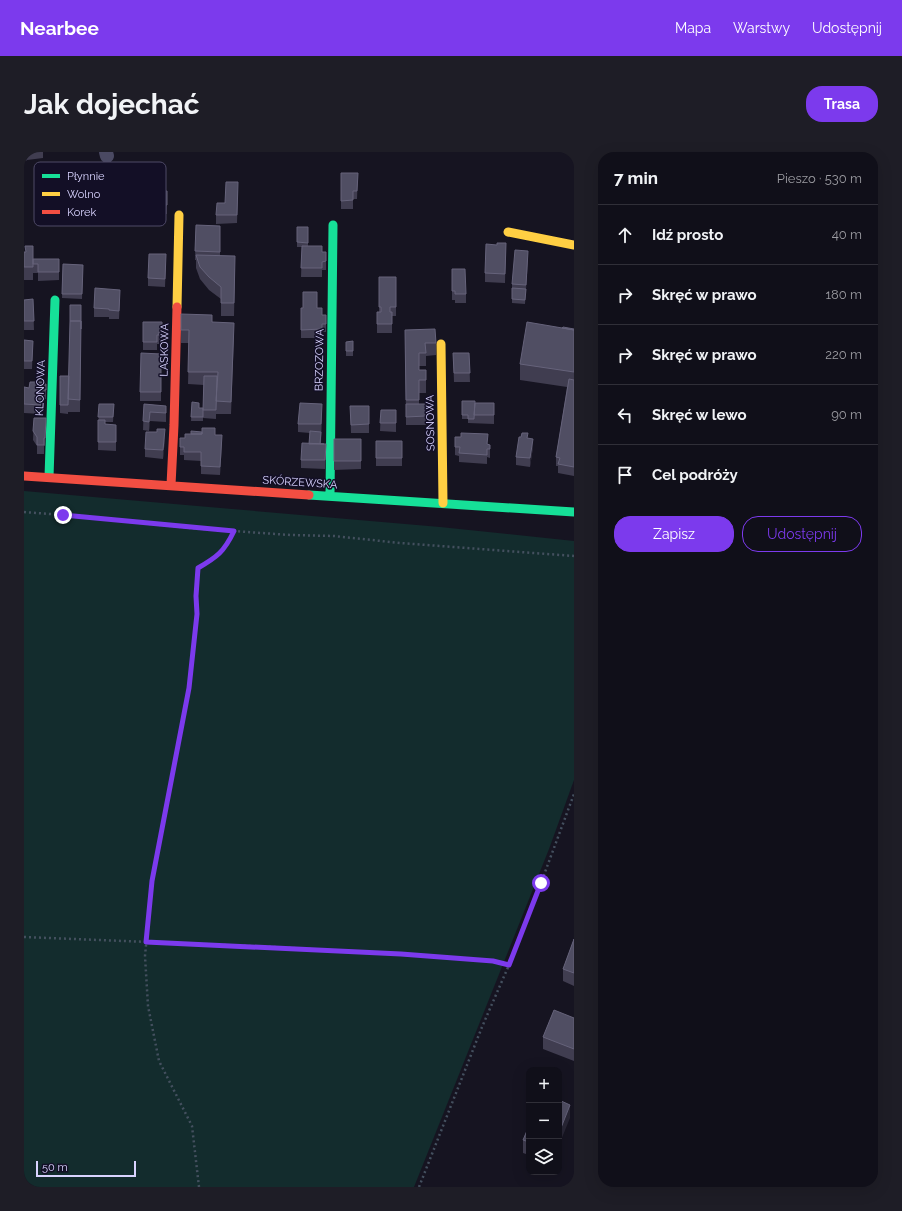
<!DOCTYPE html>
<html lang="pl">
<meta charset="utf-8">
<style>
body{margin:0;font-family:Raleway,sans-serif;background:#1e1d26;color:#f1f3f6}
.controls{position:absolute;right:12px;bottom:12px;display:grid;overflow:hidden;border-radius:8px;box-shadow:0 4px 16px #0002}
.controls button{width:36px;height:36px;display:grid;place-items:center;padding:0;border:0;border-bottom:1px solid #302f38;background:#100f19;color:#f1f3f6;font:20px sans-serif}
.scale{position:absolute;left:12px;bottom:10px;width:100px;box-sizing:border-box;padding-left:4px;border:2px solid #d9d4ff;border-top:0;font-size:11px;line-height:14px;white-space:nowrap;color:#d9d4ff;-webkit-text-stroke:3px #130f26;paint-order:stroke}
.stop{position:absolute;width:12px;height:12px;margin:-9px;border:3px solid #7c3aed;border-radius:50%;background:#fff}
.stop.end{background:#7c3aed;border-color:#fff;box-shadow:0 1px 4px #0008}
.list{margin:0;padding:0;list-style:none}
h2{display:flex;justify-content:space-between;align-items:center;height:52px;margin:0;padding:0 16px;font-size:17px}
h2 small{font-size:13px;font-weight:400;color:#9c9ca2}
.list li{display:grid;grid-template-columns:26px 1fr auto;gap:12px;align-items:center;box-sizing:border-box;height:60px;padding:0 16px;border-top:1px solid #302f38}
.list b{display:block;font-size:15px;white-space:nowrap}
.list em{font-size:13px;font-style:normal;color:#9c9ca2}
.actions{display:flex;gap:8px;padding:12px 16px}
.actions a{flex:1;padding:9px 0;border:1px solid #7c3aed;border-radius:16px;text-align:center;font-size:14px;color:#7c3aed}
.actions .main{background:#7c3aed;color:#fff}
.icon{flex:none;width:22px;height:22px;fill:none;stroke:currentColor;stroke-width:2;stroke-linecap:round;stroke-linejoin:round}
.map{position:relative;flex:none;width:550px;height:1035px;overflow:hidden;border-radius:16px}
header{display:flex;align-items:center;gap:24px;box-sizing:border-box;height:56px;padding:0 20px;background:#7c3aed;color:#fff}
header strong{font-size:19px}
nav{display:flex;gap:22px;margin-inline-start:auto;font-size:14px}
.intro{display:flex;align-items:center;justify-content:space-between;box-sizing:border-box;height:96px;padding:0 24px}
h1{margin:0;font-size:28px}
.button{padding:10px 18px;border-radius:16px;background:#7c3aed;color:#fff;font-size:14px;font-weight:700}
main{display:flex;gap:24px;padding:0 24px}
aside{flex:1;background:#100f19;border-radius:16px;box-shadow:0 4px 16px #0002}
.map>svg:first-child{display:block}
.green{fill:#132c2d}
.lines{fill:none;stroke-linecap:round;stroke-linejoin:round}
.path{stroke:#44505f;stroke-width:2.5;stroke-dasharray:2 3;stroke-linecap:butt}
.street{stroke:#4a4962;stroke-width:14}
.fast{stroke:#16e098;stroke-width:9}
.slow{stroke:#ffcf43;stroke-width:9}
.jam{stroke:#f24e42;stroke-width:9}
.wall{fill:#403d50}
.shaded-wall{fill:#282635}
.building{fill:#504e63;stroke:#66637b}
.route{stroke:#7c3aed;stroke-width:5}
.labels{text-anchor:middle;stroke-width:3;stroke-linejoin:round;paint-order:stroke}
.street-label{font-size:11px;fill:#d9d4ff;stroke:#130f26}
.key{fill:#130f26;stroke:#4e4a67;stroke-width:1}
.key-label{font-size:11px;fill:#d9d4ff}
</style>
<header>
<strong>Nearbee</strong>
<nav><a>Mapa</a><a>Warstwy</a><a>Udostępnij</a></nav>
</header>
<div class="intro"><h1>Jak dojechać</h1><a class="button">Trasa</a></div>
<main>
<div class="map">
<svg width="550" height="1035" viewBox="0 0 550 1035">
<rect width="100%" height="100%" fill="#161421"/>
<path class="green" d="M0 339 416 375 550 389V628L525 697 390 1035H0Z"/>
<g class="lines">
<path class="path" d="M0 360 39 363 166 376 266 383 310 384 376 391 550 404
M0 785 250 795 377 802 469 809 485 813
M175 1035 168 974 135 909 124 854 121 804 128 729 165 537 173 462 172 444 174 416C193 406 201 399 209 379
M395 1035 458 875 485 813 517 731 550 642"/>
<path class="street" d="M82 0 83 4"/>
<path class="fast" d="M25 325 31 148
M285 343 550 360
M306 344 309 73"/>
<path class="slow" d="M484 80 550 93
M153 155 155 63
M417 192 419 351"/>
<path class="jam" d="M0 324 285 343
M147 333 150 273 153 155"/>
</g>
<path class="wall" d="M0 0H19V6L3 8 2 9H0Z
M317 21H334L333 47H329V57H317Z
M134 28 141 39H143V62H124V54H122V34H126Z
M214 38 213 71 192 72V63Z
M172 73 196 74V104L211 117 210 164H197V147L185 138 176 127 172 116V108H171Z
M273 75H284V94L298 100H302V118H298V125H277L278 95H273Z
M482 91 481 131 461 130V121L473 93Z
M0 100 9 109 35 107V128L14 129V121H9V128H0Z
M504 108 501 152 488 151V132Z
M142 111 141 135 124 134V126Z
M39 112 59 113 58 147 38 146Z
M428 117 442 142V151H431V148H428Z
M355 125H372V164H368V181H353V160H355Z
M9 147 10 178H0V148Z
M96 147 95 167H85V165H70V156Z
M57 153 56 260H44V255V262L36 261V224H45Z
M277 156H293L298 163H302V180H298V186H277Z
M119 170 138 179V188H135V192H133V198H119Z
M188 170 210 184 207 262H192V267L179 266V269H167L168 250 175 256H179L180 233 164 232 165 191H157V178Z
M538 176 550 177V324L534 321V314H532V305L543 235 496 228V212Z
M381 178 412 191V203L402 204V214H395V218H402V241H395V252H402V273H382Z
M0 188 9 189 8 217H0Z
M329 189V204H322V190Z
M429 201H445L446 230H430Z
M137 202V249H116V240Z
M22 232V247H18L17 262 0 261V235L5 236Z
M438 249 451 253 470 251V272L444 271V267H438Z
M75 252H90L89 270H81V272L92 273V299L74 298Z
M120 252 142 254V270L126 269 125 279 119 278Z
M326 254H345V281H327Z
M357 258H372V280L356 279Z
M298 261 297 292 302 301 301 317 277 316V308L285 292 286 281 274 280V272Z
M10 266 22 275 21 294H20V302H13V294L9 288Z
M133 280 141 286 139 307 121 305V297Z
M167 282 191 283 198 292 196 323 177 322V309L160 308V303H156V286H161Z
M504 286 509 295 506 315 492 313V305Z
M310 287H337V317L310 318Z
M352 289H378V314H352Z
M466 293V306L463 305V312L435 310V304L431 303V295Z
M550 787V834L539 829V817Z
M550 866V909L519 897V885Z
M505 974V1003L499 1001V988Z"/>
<path class="shaded-wall" d="M2 0H3V8L2 9Z
M504 99V108L501 152 502 133Z
M126 260V269L125 279V270Z
M141 277V286L139 307V298Z
M198 283V292L196 323V315Z
M509 287V295L506 315V306Z
M546 953V966L535 993V981Z"/>
<path class="building" d="M317 21H334L333 39H329V48L317 49Z
M127 25H134V28H141V39H143V53L124 54V46H122V34H126Z
M202 30H214L213 63H192L193 51H201Z
M172 73 196 74V100L171 99Z
M273 75H284V91L273 90Z
M473 91H482L481 122 461 121 462 92 473 93Z
M1 94H9V115H0V100H2Z
M278 94H298V100H302V109L298 110V116H277Z
M491 98 504 99 502 133 488 132Z
M125 102H142L141 127 124 126Z
M172 103 211 104 210 151H197V135L185 125 176 115Z
M9 107H35V120H14V112H9Z
M39 112 59 113 58 142H38Z
M428 117H441L442 142H431V139H428Z
M355 125H372V155H366V160H368V172H353V160H357V155H355Z
M71 136 96 138 95 159 85 158V157L70 156Z
M488 136 502 137 501 148 488 147Z
M279 140H293V156H298V163H302V172H298V177L277 178V156H279Z
M9 147 10 169H0V148Z
M46 153H57V177V169H46Z
M157 162 188 163V170L210 171 207 250 192 249 194 220H164L165 178H157Z
M46 169H57L56 248 44 247Z
M119 170H138V180H135V183H133V190H119Z
M503 170 550 178V220L496 212Z
M539 175 550 177V178L538 176Z
M411 177 412 191H401L402 201H395V218H402V228H395V248H382L381 178Z
M0 188 9 189 8 209H0Z
M329 189V199H322V190Z
M117 201 137 202V240H116Z
M429 201H445L446 221H430Z
M36 224H45L44 253H36Z
M180 224H193L192 258H179Z
M545 227 550 228V315L534 312 536 306 532 305Z
M6 230H18V231L22 232V238H18L17 253 0 252V235L5 236Z
M438 249H451L450 267H444V263H438Z
M168 250 175 251V256H179V265H167Z
M276 251 298 252 297 272H274Z
M451 251H470V263H450Z
M75 252H90L89 265H74Z
M120 252 142 254V261L126 260 125 270 119 269Z
M382 252H402V264L382 265Z
M326 254H345V272L327 273Z
M357 258H372V271H356Z
M10 266H22L21 286H20V293H13V285L9 279Z
M74 268H81V272L92 273V290H74Z
M178 276H191V283H198L196 315 177 314V300H160V295H156V286H161V282H178Z
M133 277H141L139 298 121 297 122 280H133Z
M167 279 178 280V282H167Z
M286 279 297 280 296 292H300H285Z
M437 281 464 282 463 292 466 293V297H463V303L435 301 436 295H431V285H437Z
M498 281H504L503 286 509 287 506 306 492 305 495 285H497Z
M310 287H337V309H310Z
M352 289H378V306H352Z
M278 291 302 292 301 308H277Z
M550 787V821L539 817Z
M530 858 550 866V897L519 885Z
M535 948 546 953 535 981Z
M505 974V990L499 988Z"/>
<g class="lines">
<path class="route" d="M39 363 210 379C200 400 193 405 174 416L172 444 173 462 165 536 128 729 122 790 377 802 469 809 485 813 517 731"/>
</g>
<g class="labels">
<g class="street-label">
<text transform="translate(140 198) rotate(-89)" y="4">LASKOWA</text>
<text transform="translate(295 208) rotate(-89)" y="4">BRZOZOWA</text>
<text transform="translate(16 236) rotate(-88)" y="4">KLONOWA</text>
<text transform="translate(406 271) rotate(-91)" y="4">SOSNOWA</text>
<text transform="translate(276 330) rotate(4)" y="4">SKÓRZEWSKA</text>
</g>
</g>
<rect x="10" y="10" width="132" height="64" rx="6" class="key"/>
<rect x="18" y="22" width="18" height="4" fill="#16e098"/>
<rect x="18" y="40" width="18" height="4" fill="#ffcf43"/>
<rect x="18" y="58" width="18" height="4" fill="#f24e42"/>
<g class="key-label">
<text x="43" y="28">Płynnie</text>
<text x="43" y="46">Wolno</text>
<text x="43" y="64">Korek</text>
</g>
</svg>
<div class="controls">
<button>+</button>
<button>−</button>
<button><svg class="icon" aria-label="layers" viewBox="0 0 24 24"><path d="M12 4l9 5-9 5-9-5zM3 14l9 5 9-5"/></svg></button>
</div>
<div class="scale">50 m</div>
<div class="stop" style="left:517px;top:731px"></div>
<div class="stop end" style="left:39px;top:363px"></div>
</div>
<aside>
<h2>7 min<small>Pieszo · 530 m</small></h2>
<ul class="list">
<li><svg class="icon" aria-label="ahead" viewBox="0 0 24 24"><path d="M12 20V5M6 11l6-6 6 6"/></svg><div><b>Idź prosto</b></div><em>40 m</em></li>
<li><svg class="icon" aria-label="right" viewBox="0 0 24 24"><path d="M7 20v-9h11M14 6l5 5-5 5"/></svg><div><b>Skręć w prawo</b></div><em>180 m</em></li>
<li><svg class="icon" aria-label="right" viewBox="0 0 24 24"><path d="M7 20v-9h11M14 6l5 5-5 5"/></svg><div><b>Skręć w prawo</b></div><em>220 m</em></li>
<li><svg class="icon" aria-label="left" viewBox="0 0 24 24"><path d="M17 20v-9H6M10 6l-5 5 5 5"/></svg><div><b>Skręć w lewo</b></div><em>90 m</em></li>
<li><svg class="icon" aria-label="arrive" viewBox="0 0 24 24"><path d="M6 21V4h12l-3 4 3 4H6"/></svg><div><b>Cel podróży</b></div></li>
</ul>
<div class="actions"><a class="main">Zapisz</a><a>Udostępnij</a></div>
</aside>
</main>
